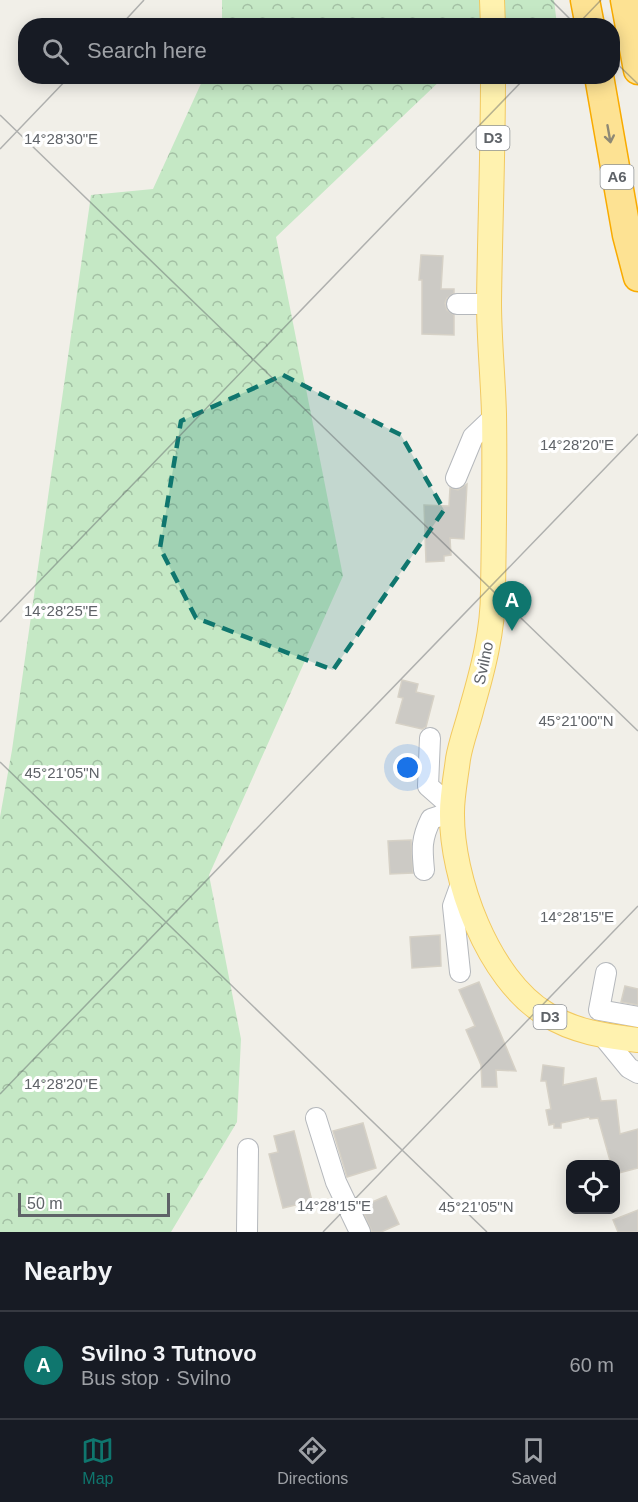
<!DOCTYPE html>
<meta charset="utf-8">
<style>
body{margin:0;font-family:Arial,sans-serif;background:#242831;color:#f1f3f6}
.controls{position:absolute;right:18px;bottom:18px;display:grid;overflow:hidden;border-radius:12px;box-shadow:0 3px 15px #0003}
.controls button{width:54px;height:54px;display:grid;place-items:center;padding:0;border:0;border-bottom:2px solid #363941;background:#171b24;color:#f1f3f6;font:30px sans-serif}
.scale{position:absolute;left:18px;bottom:15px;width:152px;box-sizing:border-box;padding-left:6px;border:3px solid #5f6368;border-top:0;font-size:16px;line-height:21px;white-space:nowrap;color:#5f6368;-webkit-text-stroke:4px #fff;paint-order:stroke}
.you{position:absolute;left:408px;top:768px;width:21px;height:21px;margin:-15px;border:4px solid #fff;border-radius:50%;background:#1a73e8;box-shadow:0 0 0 9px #1a73e833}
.badge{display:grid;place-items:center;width:39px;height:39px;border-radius:50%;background:#0f766e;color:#fff;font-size:20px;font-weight:700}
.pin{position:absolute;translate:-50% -50px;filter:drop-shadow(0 2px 3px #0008)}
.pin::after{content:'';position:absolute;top:32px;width:21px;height:18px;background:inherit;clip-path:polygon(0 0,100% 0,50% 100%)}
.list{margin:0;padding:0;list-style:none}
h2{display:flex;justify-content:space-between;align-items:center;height:78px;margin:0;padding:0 24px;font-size:26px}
h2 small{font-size:20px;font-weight:400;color:#9ea1a6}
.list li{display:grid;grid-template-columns:39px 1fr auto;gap:18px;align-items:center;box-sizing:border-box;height:108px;padding:0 24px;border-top:2px solid #363941}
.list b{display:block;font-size:22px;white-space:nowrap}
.list p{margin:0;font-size:20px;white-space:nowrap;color:#9ea1a6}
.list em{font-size:20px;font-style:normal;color:#9ea1a6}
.icon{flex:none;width:33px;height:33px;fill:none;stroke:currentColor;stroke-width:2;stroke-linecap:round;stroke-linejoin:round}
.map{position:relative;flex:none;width:638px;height:1232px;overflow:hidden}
.search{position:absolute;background:#171b24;box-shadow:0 3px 15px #0003;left:18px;right:18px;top:18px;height:66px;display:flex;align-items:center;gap:15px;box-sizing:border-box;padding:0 21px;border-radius:24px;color:#9ea1a6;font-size:22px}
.sheet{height:186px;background:#171b24}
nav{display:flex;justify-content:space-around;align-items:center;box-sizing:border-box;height:84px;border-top:2px solid #363941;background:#171b24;font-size:16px;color:#9ea1a6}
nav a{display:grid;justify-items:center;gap:3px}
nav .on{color:#0f766e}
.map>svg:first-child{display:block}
.forest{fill:url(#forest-crowns)}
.building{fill:#cccac5;stroke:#d6d1c6;stroke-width:1.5}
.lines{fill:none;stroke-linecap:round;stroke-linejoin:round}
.minor-casing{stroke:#b5b8bc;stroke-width:22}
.major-casing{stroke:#f2c960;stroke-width:26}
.highway-casing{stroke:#f9ab00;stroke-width:31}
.minor{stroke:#fff;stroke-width:20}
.major{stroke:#fff2af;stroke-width:24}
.highway{stroke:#fde293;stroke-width:28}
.oneway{stroke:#8e8975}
.marked{fill:#0f766e;fill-opacity:0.2;stroke:#0f766e;stroke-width:4.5;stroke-dasharray:12 8;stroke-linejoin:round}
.ticks{fill:none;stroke:#5f6368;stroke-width:1.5;stroke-opacity:0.45}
.labels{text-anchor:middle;stroke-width:6;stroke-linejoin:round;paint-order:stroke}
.shield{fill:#fff;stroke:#8f9295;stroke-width:1.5}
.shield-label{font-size:15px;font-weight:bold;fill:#5f6368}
.street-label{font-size:16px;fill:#5f6368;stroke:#fff}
.ticks-label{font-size:15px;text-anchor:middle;fill:#5f6368;stroke:#fff;stroke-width:6;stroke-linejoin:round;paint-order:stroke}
</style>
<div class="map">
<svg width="638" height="1232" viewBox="0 0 638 1232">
<defs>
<pattern id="forest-crowns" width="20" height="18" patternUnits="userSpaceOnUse" patternTransform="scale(1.5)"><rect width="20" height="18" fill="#c5e8c5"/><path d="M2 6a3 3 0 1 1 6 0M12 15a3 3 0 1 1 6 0" fill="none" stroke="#a3c0a4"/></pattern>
</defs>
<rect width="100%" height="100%" fill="#f1efe8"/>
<path class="forest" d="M222 0H554L557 25H222Z
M204 77H444L276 237 343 576 209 875 241 1039 237 1122 171 1232H0V817L12 750 91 195 153 189Z"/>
<path class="building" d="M421 255 443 256 441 289H454V293L447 298 445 303 447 310 454 315V335L422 334V280H419Z
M467 484 464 539 450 538 451 555 444 556V561L426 562 424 505 449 506 450 488 458 490Z
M402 680 418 684 416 692 434 696 426 727 422 729 396 723 403 698 398 697Z
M411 840 413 873 390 874 388 841Z
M440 935 441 966 412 968 410 937Z
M479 982 516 1071 496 1070 497 1087H482L481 1065 466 1030 475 1026 459 990Z
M625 986 638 989V1005L621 1002Z
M543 1065 564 1068 563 1085 596 1078 601 1101 616 1100 620 1134 638 1129V1168L615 1174V1164H611L598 1118 590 1119 589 1117 561 1123V1128H554V1124L549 1125 546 1110 551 1109 546 1081H541Z
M363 1123 376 1168 347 1177 333 1131Z
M294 1131 312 1201 283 1208 269 1154 278 1152 274 1136Z
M386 1196 399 1224 381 1232H372L361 1207Z
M638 1210V1232H618L613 1220Z"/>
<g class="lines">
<defs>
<path id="minor" d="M457 304H489
M456 478 473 437 494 417
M430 738 428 786 453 808
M424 870C422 849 421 839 431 819L452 812
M460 972 453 906 462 881
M606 973 599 1010 638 1017
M602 1035 629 1068 638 1073
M316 1118 336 1182 360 1232
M247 1232 248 1149"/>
<path id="major" d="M492 0 493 26
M493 76C493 152 490 227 489 302 489 339 493 377 494 414 495 473 494 532 493 591 493 631 483 669 472 707 468 724 461 741 458 759 456 776 452 795 452 812 451 878 488 979 546 1014 574 1032 605 1036 638 1040"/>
<path id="highway" d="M585 0 590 26
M625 0 638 70
M599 76 627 235 638 277"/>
</defs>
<use href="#minor" class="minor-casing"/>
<use href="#major" class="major-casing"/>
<use href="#highway" class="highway-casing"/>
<use href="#minor" class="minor"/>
<use href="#major" class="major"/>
<use href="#highway" class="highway"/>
</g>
<defs><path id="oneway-shaft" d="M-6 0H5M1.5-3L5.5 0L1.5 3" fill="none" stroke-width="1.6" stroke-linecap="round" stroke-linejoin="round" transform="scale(1.5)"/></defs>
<use class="oneway" href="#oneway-shaft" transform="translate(609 134) rotate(80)"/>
<path class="marked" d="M283 375 401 435 444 510 333 670 196 618 160 548 181 421Z"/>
<path class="ticks" d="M551 0 577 26M120 26 144 0M576 26 601 0M612 59 638 84M0 115 638 731M0 149 70 76M0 622 527 76M0 762 487 1232M0 1094 638 434M323 1232 638 906"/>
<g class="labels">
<g class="shield">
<rect x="476.5" y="126" width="33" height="24" rx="4.5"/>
<rect x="600.5" y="165" width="33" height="24" rx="4.5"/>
<rect x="533.5" y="1005" width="33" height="24" rx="4.5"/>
</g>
<g class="shield-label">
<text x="493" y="143">D3</text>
<text x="617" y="182">A6</text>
<text x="550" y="1022">D3</text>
</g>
<g class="street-label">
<text transform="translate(483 663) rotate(-78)" y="6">Svilno</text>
</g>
</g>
<g class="ticks-label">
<text x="61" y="144">14°28'30"E</text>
<text x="577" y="450">14°28'20"E</text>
<text x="61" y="616">14°28'25"E</text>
<text x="576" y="726">45°21'00"N</text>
<text x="62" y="778">45°21'05"N</text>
<text x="577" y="922">14°28'15"E</text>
<text x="61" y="1089">14°28'20"E</text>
<text x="334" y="1211">14°28'15"E</text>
<text x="476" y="1212">45°21'05"N</text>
</g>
</svg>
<div class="controls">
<button><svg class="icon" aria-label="locate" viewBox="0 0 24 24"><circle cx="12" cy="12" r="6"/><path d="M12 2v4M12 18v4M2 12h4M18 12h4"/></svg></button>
</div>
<div class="scale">50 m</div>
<div class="you"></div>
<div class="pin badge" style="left:512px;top:631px">A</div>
<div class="search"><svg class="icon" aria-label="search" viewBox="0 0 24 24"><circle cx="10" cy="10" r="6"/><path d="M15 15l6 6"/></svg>Search here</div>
</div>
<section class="sheet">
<h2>Nearby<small></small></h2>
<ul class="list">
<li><span class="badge">A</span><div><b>Svilno 3 Tutnovo</b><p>Bus stop · Svilno</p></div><em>60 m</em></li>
</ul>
</section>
<nav>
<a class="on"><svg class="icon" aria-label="map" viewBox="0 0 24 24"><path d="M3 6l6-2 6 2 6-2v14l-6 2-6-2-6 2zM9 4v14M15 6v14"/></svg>Map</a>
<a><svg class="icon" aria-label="directions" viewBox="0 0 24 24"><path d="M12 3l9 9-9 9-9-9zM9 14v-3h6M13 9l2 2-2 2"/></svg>Directions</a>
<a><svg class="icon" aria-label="saved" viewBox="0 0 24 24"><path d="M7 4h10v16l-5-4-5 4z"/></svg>Saved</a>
</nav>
